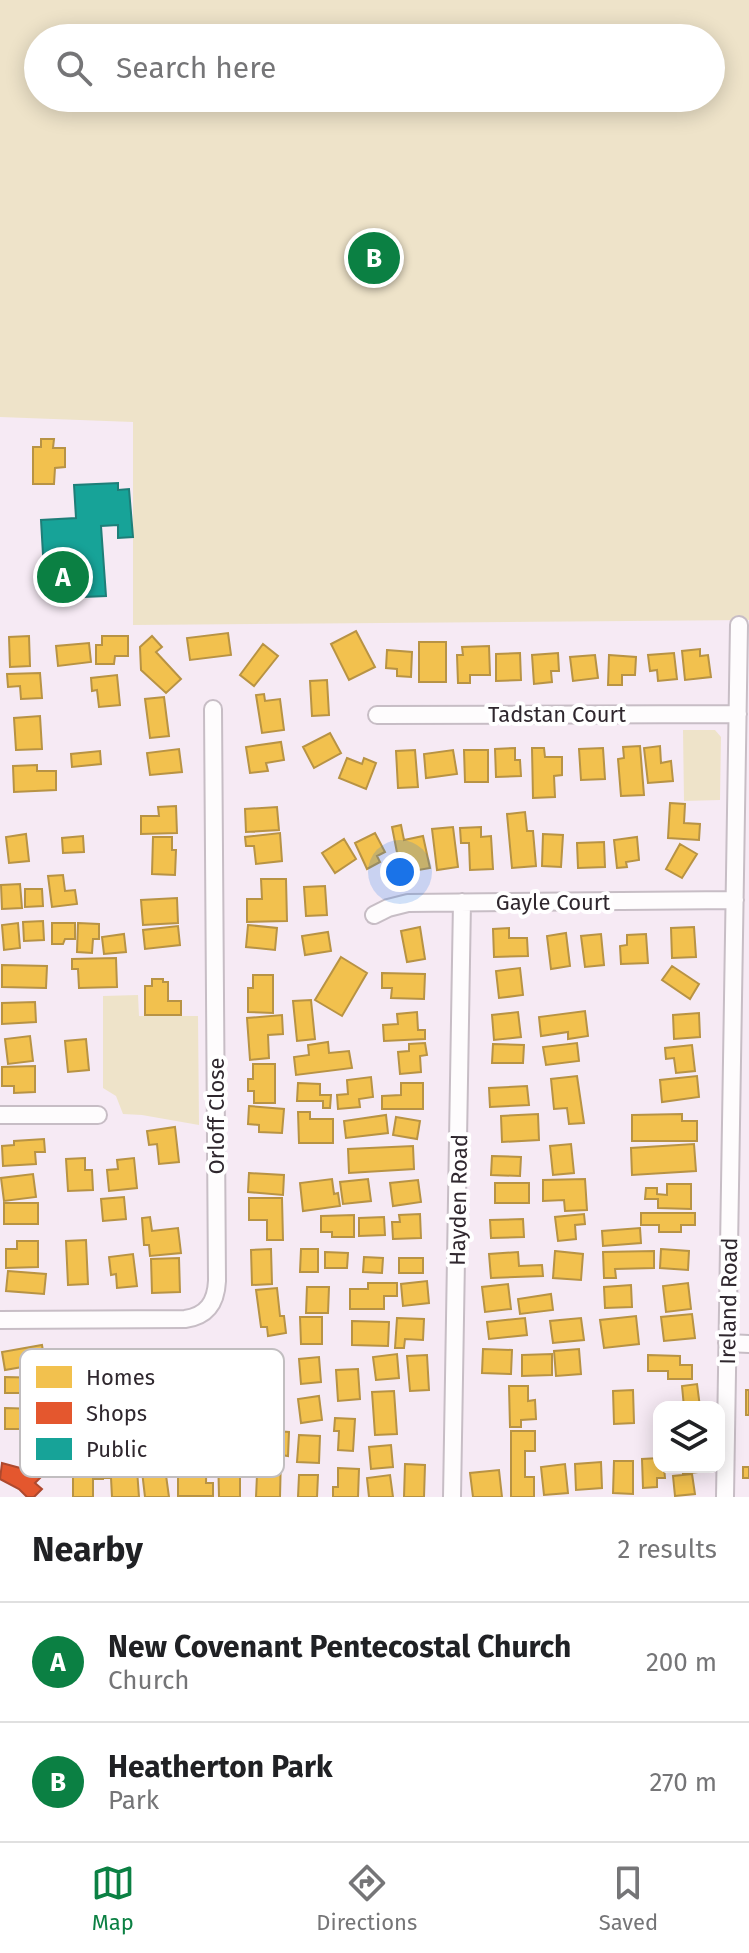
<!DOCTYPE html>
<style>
body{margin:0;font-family:"Fira Sans",sans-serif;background:#f2f2f2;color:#202124}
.controls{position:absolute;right:24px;bottom:24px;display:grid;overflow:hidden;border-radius:16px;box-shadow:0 4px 20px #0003}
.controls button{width:72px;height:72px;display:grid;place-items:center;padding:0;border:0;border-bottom:2px solid #e0e0e0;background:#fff;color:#202124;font:40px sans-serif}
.you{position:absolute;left:400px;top:872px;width:28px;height:28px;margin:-20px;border:6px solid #fff;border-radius:50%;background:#1a73e8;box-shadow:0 0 0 12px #1a73e833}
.badge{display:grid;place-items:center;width:52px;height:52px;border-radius:50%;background:#0b8043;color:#fff;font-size:26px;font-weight:700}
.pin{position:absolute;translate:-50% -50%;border:4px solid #fff;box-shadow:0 2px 8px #0006}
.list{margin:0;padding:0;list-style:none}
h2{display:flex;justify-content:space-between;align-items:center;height:104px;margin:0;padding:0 32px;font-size:34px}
h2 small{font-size:26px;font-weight:400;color:#757577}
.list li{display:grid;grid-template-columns:52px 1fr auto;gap:24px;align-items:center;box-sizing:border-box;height:120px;padding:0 32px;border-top:2px solid #e0e0e0}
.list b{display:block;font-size:30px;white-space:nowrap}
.list p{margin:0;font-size:26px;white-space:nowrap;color:#757577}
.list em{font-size:26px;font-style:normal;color:#757577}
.icon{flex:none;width:44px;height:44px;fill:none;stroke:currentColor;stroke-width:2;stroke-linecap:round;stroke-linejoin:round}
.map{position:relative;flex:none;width:749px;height:1497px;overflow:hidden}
.search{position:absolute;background:#fff;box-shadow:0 4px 20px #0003;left:24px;right:24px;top:24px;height:88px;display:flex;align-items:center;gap:20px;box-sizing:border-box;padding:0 28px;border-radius:44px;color:#757577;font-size:30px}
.sheet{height:344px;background:#fff}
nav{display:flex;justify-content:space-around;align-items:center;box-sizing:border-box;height:112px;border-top:2px solid #e0e0e0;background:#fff;font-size:22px;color:#757577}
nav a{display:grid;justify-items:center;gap:4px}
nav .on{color:#0b8043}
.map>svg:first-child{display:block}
.green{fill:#eee3c9;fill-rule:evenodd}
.homes{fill:#f2c14e;stroke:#b89344;stroke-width:2}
.shops{fill:#e4572e;stroke:#ae492e;stroke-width:2}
.public{fill:#17a398;stroke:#1e7e78;stroke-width:2}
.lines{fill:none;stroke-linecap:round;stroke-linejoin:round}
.minor-casing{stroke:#c7bdc5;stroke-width:20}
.minor{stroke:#fefcfd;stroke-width:16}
.labels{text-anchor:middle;stroke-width:8;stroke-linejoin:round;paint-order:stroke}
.street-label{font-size:22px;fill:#2f272e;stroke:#fff}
.key{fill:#fff;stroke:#c1bec0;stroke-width:2}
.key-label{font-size:22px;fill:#2f272e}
</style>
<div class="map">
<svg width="749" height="1497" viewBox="0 0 749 1497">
<rect width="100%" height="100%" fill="#f6eaf4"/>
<path class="green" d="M0 0H749V620L133 625V422L0 417ZM38 38H711V98H38Z
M683 730H715L721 737 720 800 684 801Z
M138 995 139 1016H198L199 1125 142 1115 123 1114 116 1096 103 1088V996Z"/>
<path class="homes" d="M41 439H54L53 448H65V467L55 468 54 484H33V447H41Z
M356 631 375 667 349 680 331 644Z
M228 633 231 655 190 660 187 638Z
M29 636 30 666 10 667 9 637Z
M102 636H128V656H115L114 664H96V645H102Z
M152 636 162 647 156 652 181 679 166 693 141 670 140 647Z
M419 642H446V682H419Z
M89 643 91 662 58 666 56 646Z
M263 644 278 656 254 686 240 675Z
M489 646 490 675H470V683H458L457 655H463L462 647Z
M700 649V656L708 655 711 677 685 680 682 651Z
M387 650 412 652 411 677 397 676V669L386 668Z
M520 653 521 680 496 681V654Z
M558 653 559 671H551L552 682 534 684 532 655Z
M674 653 677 679 658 681 657 670 650 671 648 655Z
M595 655 598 678 573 681 570 657Z
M609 655 636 657 635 675H622V685H608Z
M40 673 42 698 21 699 20 686 8 687 7 674Z
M117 675 120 705 99 707 97 690 92 691 91 678Z
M327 680 329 715 312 716 310 681Z
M264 694 265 701 280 699 284 730 262 733 256 695Z
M164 697 169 736 150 738 145 699Z
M40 716 42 749 16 750 14 718Z
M330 733 341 753 314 768 303 747Z
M281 742 284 760 266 763 268 771 250 773 246 747Z
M640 746 644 795 621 796 618 759 624 758 623 747Z
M660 746 661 763 671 761 673 781 648 783 644 748Z
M515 748V760H520L521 776 496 777 495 749Z
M532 748H544L545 757H562V775L554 776 555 797 533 798Z
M603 748 605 779 581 780 579 749Z
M179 749 182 772 150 775 147 753Z
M415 750 418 787 398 788 396 751Z
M453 750 457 774 426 778 424 754Z
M464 750H488V782H465Z
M100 751 101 764 72 767 71 754Z
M347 758 362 764 364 758 376 763 366 789 339 778Z
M37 765V771H56V790L14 792 13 766Z
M670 803 685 804 684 823 700 824 699 840 668 838Z
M176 806 177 833 141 834V816H159L158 807Z
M277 807 279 830 246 832 245 809Z
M525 812 527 831H533L536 866 512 868 507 814Z
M401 825 404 840 423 836 430 868 401 873 392 827Z
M453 827 458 867 437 870 432 829Z
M481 827V837L491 836 493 869 470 870 469 843H461L460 828Z
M280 833 282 861 256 864 254 846H246L245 837Z
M375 833 385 852 377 856 380 862 367 869 355 843Z
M26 834 29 861 9 863 6 837Z
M543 834 563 835 561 867 542 866Z
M83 836 84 852 63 853 62 838Z
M153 837H172V850H176L175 875 152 874Z
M637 837 639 860 626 862 627 867 617 868 614 840Z
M344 839 356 859 335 873 322 853Z
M604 842 605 867 578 868 577 843Z
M680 844 697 854 682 878 666 869Z
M63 875 65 891 75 890 77 904 52 907 48 876Z
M261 879H286L287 921 247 922V899H262Z
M20 884 22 908 2 909 1 885Z
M325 886 327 915 306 916 304 887Z
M25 889H42L43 906 25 907Z
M177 898 178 923 143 925 141 900Z
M43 921 44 940 24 941 23 922Z
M18 923 20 948 4 950 2 925Z
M52 923H75V939H65L63 944H52Z
M78 923 99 924V939H93L92 953 77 952Z
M248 925 277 928 275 950 246 947Z
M178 926 180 945 145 949 143 930Z
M420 927 425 959 407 962 401 931Z
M694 927 696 957 672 958 671 928Z
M509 928V938H527L528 956 494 957 493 929Z
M328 932 331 951 305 955 302 936Z
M566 933 570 966 551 969 547 936Z
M124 934 126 952 104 954 102 937Z
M601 934 604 965 585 967 581 936Z
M646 934 648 963 621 964 620 946 627 945V935Z
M341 957 367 973 342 1016 315 1000Z
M116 958 117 987 79 988 78 969H72V959Z
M2 965 47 966 46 988 2 987Z
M672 966 699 984 690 999 662 980Z
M520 968 523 995 499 998 496 971Z
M382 973 425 974 424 999 391 998 392 988H382Z
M253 975H273V1013L248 1012V988H253Z
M152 979H163V982H168V1001H181V1015H145V986H152Z
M311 1000 315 1039 297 1041 293 1001Z
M35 1002 36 1022 2 1024V1003Z
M585 1011 588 1036 568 1039V1032L541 1036 539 1017Z
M417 1012 418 1030H425V1039L384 1041 383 1025 398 1024 397 1014Z
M518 1012 521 1037 494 1040 492 1015Z
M699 1013 700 1037 674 1039 673 1015Z
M282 1015 283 1034 268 1035 269 1058 250 1060 247 1018Z
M30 1036 33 1061 8 1064 5 1039Z
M86 1039 89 1070 68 1072 65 1041Z
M328 1042 329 1053 349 1051 352 1068 296 1075 294 1057 309 1055 308 1045Z
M425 1043 427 1055 420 1056 421 1072 400 1074 398 1052 409 1051V1044Z
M577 1043 579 1061 546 1065 543 1047Z
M493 1044 524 1045 523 1063H492Z
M692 1045 695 1071 676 1073 674 1058 666 1059 665 1048Z
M253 1064H275V1103H254V1091H248V1079H253Z
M35 1066V1092L14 1093V1086H2V1067Z
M577 1076 584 1123 569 1124 567 1108 554 1109 551 1079Z
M697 1076 699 1097 662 1102 660 1080Z
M371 1077 373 1097 359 1099 360 1107 338 1109 337 1095 348 1094 347 1080Z
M298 1083 320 1084V1095H331L330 1108H323V1101H297Z
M401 1083H423V1109H382V1096L401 1095Z
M527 1086 529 1105 490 1107 489 1088Z
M249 1106 284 1109 282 1133 259 1132V1125L248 1124Z
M298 1112H310V1119H333V1143H299Z
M538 1114 539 1140 502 1142 501 1116Z
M682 1114V1121H697V1141H632V1115Z
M386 1115 388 1133 346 1138 344 1121Z
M396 1117 420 1121 417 1139 393 1135Z
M175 1127 179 1162 159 1164 157 1144 149 1145 147 1131Z
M44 1139 45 1152H35L36 1164 3 1166 2 1146 14 1145V1141Z
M571 1144 574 1173 553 1175 550 1146Z
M694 1144 696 1171 632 1175 631 1148Z
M413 1146 414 1169 349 1173 348 1149Z
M492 1156 521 1157 520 1176 491 1175Z
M85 1158V1170H92L93 1190 68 1191 66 1159Z
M134 1158 137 1188 109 1191 107 1170 118 1169 117 1160Z
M249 1173 284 1175 283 1195 248 1192Z
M33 1174 36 1197 4 1201 1 1178Z
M332 1179 334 1194 338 1193 340 1206 303 1211 300 1183Z
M368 1179 371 1201 343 1204 340 1182Z
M585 1179 587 1210 565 1211 564 1200 543 1201V1180Z
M418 1180 421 1202 393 1206 390 1183Z
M495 1183H529V1203H495Z
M667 1184H691V1209L658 1208V1199H645L646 1188H657V1194L667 1195Z
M124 1197 126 1219 103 1221 101 1199Z
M249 1198H282L283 1240H267V1220H249Z
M4 1203H38V1224H4Z
M641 1213H695V1225H681V1232H659V1225H641Z
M420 1214 421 1238 393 1239 392 1222H400L399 1215Z
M584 1214 585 1224 575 1225 576 1239 558 1241 555 1217Z
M354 1215V1237H332V1232H321V1216Z
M150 1217 152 1231 178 1228 181 1253 150 1256 149 1245H144L142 1218Z
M384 1217 385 1235 359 1236V1218Z
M523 1219 524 1237 491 1238 490 1220Z
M640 1228 641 1243 603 1246 602 1231Z
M86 1240 88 1284 68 1285 66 1241Z
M17 1241H38V1267L6 1268V1249H17Z
M271 1249 272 1284 252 1285 251 1250Z
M301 1249H318V1272H300Z
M661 1249 689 1251 688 1270 660 1268Z
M555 1251 583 1254 581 1280 553 1278Z
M654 1251V1268L615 1269 616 1278H604L603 1252Z
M325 1252 348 1253 347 1268H325Z
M518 1252 519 1266 542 1265 543 1276 491 1278 489 1254Z
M133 1254 137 1286 117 1288 116 1274 111 1275 109 1257Z
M364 1257 383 1258 382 1273 363 1272Z
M179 1258 180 1292 152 1293 151 1259Z
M399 1258H423V1273H399Z
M8 1271 46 1274 44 1294 6 1291Z
M427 1281 429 1303 403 1306 401 1284Z
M368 1283H397V1296H384V1309H350V1289H368Z
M688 1283 691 1309 666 1312 663 1286Z
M508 1284 511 1309 485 1312 482 1287Z
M631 1285 632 1307 605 1308 604 1287Z
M307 1287H329L328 1313H306Z
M277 1288 280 1316H284L286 1333 268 1336 267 1327H261L256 1290Z
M551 1294 553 1310 520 1314 518 1299Z
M692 1314 695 1338 664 1341 661 1317Z
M636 1316 639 1344 604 1348 600 1320Z
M300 1317H322V1344H301Z
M397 1318 424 1319 423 1340 405 1339 404 1348H395Z
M525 1318 527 1335 489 1339 487 1322Z
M581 1318 584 1340 553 1343 550 1321Z
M352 1321 389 1322 388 1346 352 1345Z
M42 1345 45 1363 5 1370 2 1352Z
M483 1349 512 1350 511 1374 482 1373Z
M579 1349 581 1374 556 1376 554 1351Z
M397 1354 399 1378 376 1380 373 1357Z
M552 1354V1375L522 1376V1355Z
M427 1355 429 1390 410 1391 407 1356Z
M648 1355 680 1356V1365H692V1379H668V1371H648Z
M319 1357 321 1382 301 1384 299 1359Z
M358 1369 360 1399 338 1401 336 1370Z
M5 1377 45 1378 44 1400H25V1393H5Z
M697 1384 700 1407H684L682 1386Z
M509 1386H528V1401L535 1400 536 1419 521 1420V1427H510Z
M633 1390 634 1423 614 1424 613 1391Z
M746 1390H749V1415H746Z
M394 1391 397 1434 375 1435 372 1392Z
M319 1396 322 1420 301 1423 298 1399Z
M5 1408 38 1409 37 1437 21 1436V1429H5Z
M335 1418 355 1419 353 1451 338 1450 339 1431H334Z
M259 1430 289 1432 288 1456 281 1455 280 1497H256Z
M511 1431H535V1451H525V1477H534V1497H511Z
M178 1435 207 1436 206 1483H213V1496H178Z
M299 1435 320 1436 319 1463 297 1462Z
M391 1445 393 1467 371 1469 369 1447Z
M232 1452V1460H240V1497H219L218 1453Z
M73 1453H103V1479H93V1497H73Z
M136 1456 139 1497H112L111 1478H105L104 1458Z
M659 1458V1467H664L665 1478H657V1487L643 1488 642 1459Z
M614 1461H633V1494L613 1493Z
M601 1462 602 1488 576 1490 575 1464Z
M405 1464 425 1465 424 1497H404Z
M565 1464 568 1493 544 1495 541 1467Z
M682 1467H698L699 1472 683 1474Z
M743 1467H749V1478H743Z
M165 1468 169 1497H145L142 1471Z
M338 1468 359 1469 358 1497H333V1487H338Z
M499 1470 502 1497H473L470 1473Z
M692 1474 695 1494 675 1496 673 1476Z
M299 1475H318L317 1497H298Z
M390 1475 393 1497H369L367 1478Z"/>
<path class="shops" d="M41 1459 50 1468 35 1483 42 1489 34 1497H27L19 1489 0 1479 2 1463 20 1468 26 1474Z"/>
<path class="public" d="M118 483V490L129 489 133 537 118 538V525L101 526 106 596 84 597 83 586 45 589 41 520 76 518 74 485Z"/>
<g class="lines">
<defs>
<path id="minor" d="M377 715 738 714
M374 915 388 908 408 903 735 900
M0 1115H98
M0 1320 185 1319C207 1316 216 1302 217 1281L213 709
M727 1343 749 1344
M452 1497 462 902
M725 1497 739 625"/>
</defs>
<use href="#minor" class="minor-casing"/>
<use href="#minor" class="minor"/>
</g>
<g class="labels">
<g class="street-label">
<text x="557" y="722">Tadstan Court</text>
<text x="553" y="910">Gayle Court</text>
<text transform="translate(216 1116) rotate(-90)" y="8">Orloff Close</text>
<text transform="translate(458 1200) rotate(-89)" y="8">Hayden Road</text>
<text transform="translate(728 1301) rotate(-89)" y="8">Ireland Road</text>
</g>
</g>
<rect x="20" y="1349" width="264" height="128" rx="12" class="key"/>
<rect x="36" y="1366" width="36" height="22" fill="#f2c14e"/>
<rect x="36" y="1402" width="36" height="22" fill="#e4572e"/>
<rect x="36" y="1438" width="36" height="22" fill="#17a398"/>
<g class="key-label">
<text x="86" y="1385">Homes</text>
<text x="86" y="1421">Shops</text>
<text x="86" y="1457">Public</text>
</g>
</svg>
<div class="controls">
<button><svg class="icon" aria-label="layers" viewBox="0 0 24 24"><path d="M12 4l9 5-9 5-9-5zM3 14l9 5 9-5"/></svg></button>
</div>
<div class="you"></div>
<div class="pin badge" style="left:63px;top:577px">A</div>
<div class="pin badge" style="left:374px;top:258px">B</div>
<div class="search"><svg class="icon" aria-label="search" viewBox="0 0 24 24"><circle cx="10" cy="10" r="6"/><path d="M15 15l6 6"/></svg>Search here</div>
</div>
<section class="sheet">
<h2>Nearby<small>2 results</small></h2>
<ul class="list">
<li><span class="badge">A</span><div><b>New Covenant Pentecostal Church</b><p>Church</p></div><em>200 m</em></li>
<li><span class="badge">B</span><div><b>Heatherton Park</b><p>Park</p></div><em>270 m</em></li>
</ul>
</section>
<nav>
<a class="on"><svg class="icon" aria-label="map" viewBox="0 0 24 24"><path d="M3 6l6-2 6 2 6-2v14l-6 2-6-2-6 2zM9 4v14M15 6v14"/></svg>Map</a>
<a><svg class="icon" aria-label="directions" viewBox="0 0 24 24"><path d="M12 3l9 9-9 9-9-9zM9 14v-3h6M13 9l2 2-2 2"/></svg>Directions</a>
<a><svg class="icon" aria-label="saved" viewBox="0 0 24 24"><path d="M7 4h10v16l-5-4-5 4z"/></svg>Saved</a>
</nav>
